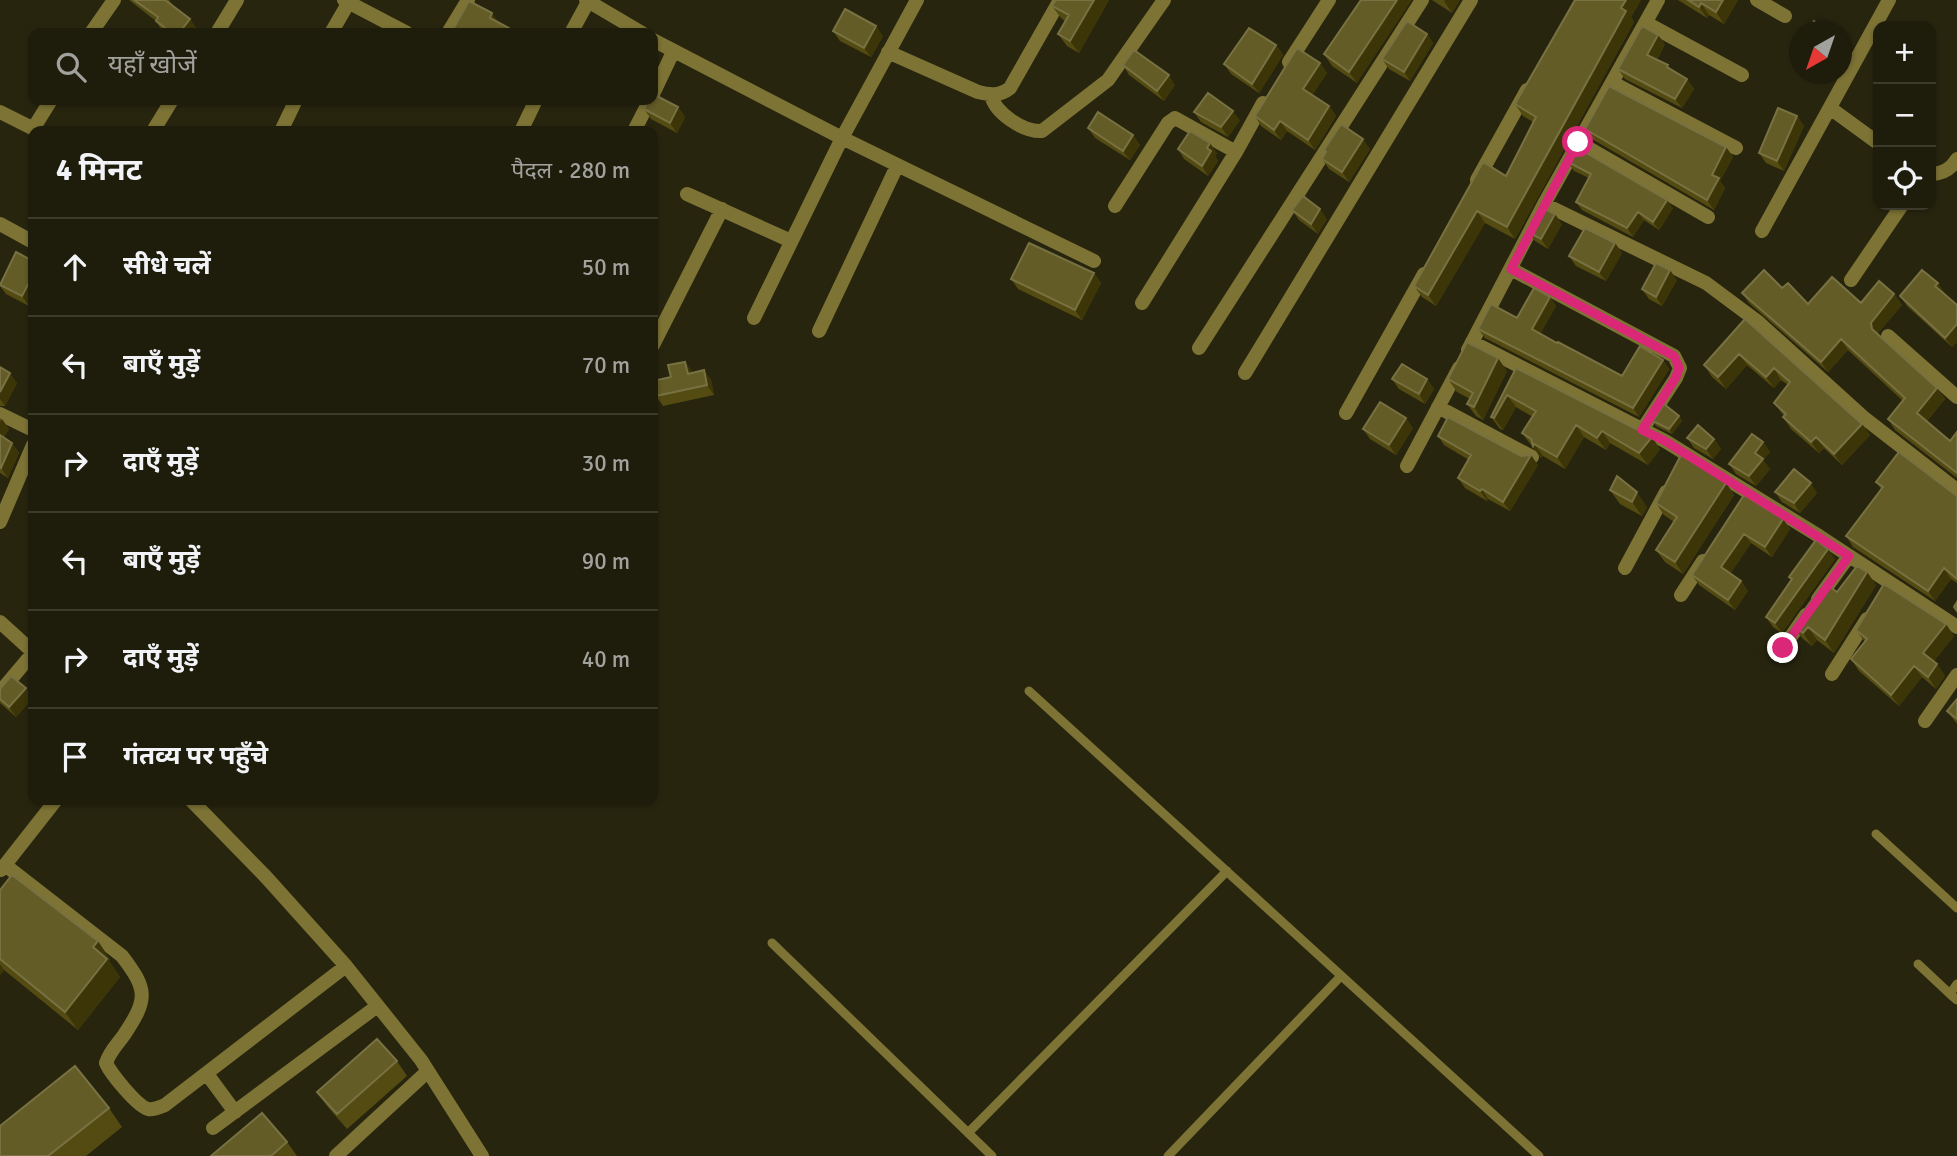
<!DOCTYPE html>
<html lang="hi">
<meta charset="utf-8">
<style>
body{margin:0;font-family:Signika,"Noto Sans Devanagari",sans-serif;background:#2b2919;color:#f1f3f6}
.controls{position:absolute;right:21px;top:21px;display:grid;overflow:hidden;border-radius:14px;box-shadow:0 2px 5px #0004}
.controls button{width:63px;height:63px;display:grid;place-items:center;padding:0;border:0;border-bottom:2px solid #3c3a2c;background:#1e1c0b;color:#f1f3f6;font:35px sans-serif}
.compass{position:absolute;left:1789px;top:21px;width:63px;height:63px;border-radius:50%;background:#1e1c0b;box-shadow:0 2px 5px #0004;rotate:220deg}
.stop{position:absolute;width:21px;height:21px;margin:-16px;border:5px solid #db2777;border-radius:50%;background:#fff}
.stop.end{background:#db2777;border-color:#fff;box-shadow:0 2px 7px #0008}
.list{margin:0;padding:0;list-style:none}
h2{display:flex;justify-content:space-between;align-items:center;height:91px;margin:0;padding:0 28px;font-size:30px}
h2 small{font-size:23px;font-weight:400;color:#a1a19d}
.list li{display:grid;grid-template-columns:46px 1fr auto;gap:21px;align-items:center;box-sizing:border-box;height:98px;padding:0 28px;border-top:2px solid #3c3a2c}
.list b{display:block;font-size:26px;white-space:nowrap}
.list em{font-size:23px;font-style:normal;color:#a1a19d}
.icon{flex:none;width:38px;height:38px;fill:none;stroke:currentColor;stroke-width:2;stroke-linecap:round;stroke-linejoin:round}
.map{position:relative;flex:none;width:1957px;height:1156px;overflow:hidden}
.search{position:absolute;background:#1e1c0b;box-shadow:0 2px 5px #0004;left:28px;top:28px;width:630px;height:77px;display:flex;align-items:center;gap:18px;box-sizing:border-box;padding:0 24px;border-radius:14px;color:#a1a19d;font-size:26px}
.panel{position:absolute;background:#1e1c0b;box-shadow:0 2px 5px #0004;left:28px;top:126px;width:630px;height:679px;border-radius:14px}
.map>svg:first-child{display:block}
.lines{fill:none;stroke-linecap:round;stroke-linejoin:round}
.service{stroke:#7d7335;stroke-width:9}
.minor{stroke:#7d7335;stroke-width:14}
.wall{fill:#544b12}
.shaded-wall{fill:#3c3508}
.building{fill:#635c27;stroke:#787142;stroke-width:2}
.route{stroke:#db2777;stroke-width:9}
</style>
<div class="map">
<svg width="1957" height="1156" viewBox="0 0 1957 1156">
<rect width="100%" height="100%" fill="#28250f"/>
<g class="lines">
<path class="service" d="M1029 691 1539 1156
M1876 834 1957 908
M772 943 992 1156
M1918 964 1950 994
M1957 984 1950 994 1957 1000
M968 1133 1227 871
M1168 1156 1341 976"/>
<path class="minor" d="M344 0 407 33
M586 0 642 33
M1757 0 1785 16
M1646 23 1742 75
M91 33 114 0
M217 33 237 0
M331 33 349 2
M448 33 468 0
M571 33 589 0
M653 40 842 138 1094 261
M888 52 978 92C990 95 1000 96 1010 88L1060 0
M1289 62 1329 0
M1613 83 1736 148
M653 94 673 52
M991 95C995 113 1023 132 1042 131L1108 80 1164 0
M1830 108 1878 143
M0 112 38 131
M33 129 51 100
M153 131 172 100
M281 131 296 100
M521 131 536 100
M634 131 650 100
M1578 142 1708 217
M1931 174C1943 174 1951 169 1957 159
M1477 180 1527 90
M687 194 791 241
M1544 204 1706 283 1757 321 1863 417 1957 490
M1115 206 1168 123 1175 118 1236 152
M0 224 33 242
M1762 231 1889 0
M1511 269 1674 356 1680 368 1676 378 1642 430
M1851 280 1902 205
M1142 303 1236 152 1263 103
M754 318 842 138 917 0
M819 331 897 166
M1888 336 1957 397
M1472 342 1665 441 1819 536 1957 627
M653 345 722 209
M1199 348 1422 0
M1468 350 1544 204 1658 0
M1245 373 1471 0
M1438 407 1532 457
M1346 413 1424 274
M0 414 33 430
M1407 466 1459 368
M0 522 33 445
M1625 568 1666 492
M1681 595 1703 561
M1818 599 1849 556
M0 622 33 652
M1783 648 1806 615
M1832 674 1867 619
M0 692 33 653
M1925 721 1957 675
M191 800 266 877 346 966 421 1060 482 1156
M5 865 122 956C148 990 148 999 124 1035 117 1045 110 1051 106 1063 111 1074 137 1106 148 1109 155 1110 160 1107 165 1105L346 966
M1 870 56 800
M207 1074 235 1112
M213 1128 376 1007
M336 1156 428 1071"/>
</g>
<path class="wall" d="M129 0H169L174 7 197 29 194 33H166L162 31 156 21Z
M1109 0 1079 53 1067 46 1058 34 1065 21 1061 18 1052 6Z
M1361 0 1357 83 1332 66 1324 54Z
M1432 0H1460L1452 13Z
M1641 0 1631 17 1634 22 1515 239 1485 223 1436 306 1422 297 1414 286 1506 176 1533 122 1523 116 1515 104Z
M1678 0H1738L1724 24 1709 15 1707 18Z
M833 31 883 36 871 57 840 41Z
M1427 34 1433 43 1410 81 1389 69 1382 59Z
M1665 44 1657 60 1687 79 1694 89 1682 108 1625 79 1618 69Z
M1276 45 1283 55 1259 93 1231 74 1224 64Z
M1320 63 1327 73 1312 95 1329 106 1336 116 1315 150 1287 131 1281 140 1261 126 1255 116Z
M1123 65 1175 85 1164 101 1129 75Z
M678 107 685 117 677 133 651 119 644 109Z
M1194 112 1240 120 1228 137 1201 122Z
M1797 116 1804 126 1784 171 1766 163 1759 153Z
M1088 128 1133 135 1140 145 1130 160 1095 138Z
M1585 129 1726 147 1733 157 1720 181 1725 188 1714 210 1592 139Z
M1178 149 1217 153 1215 156 1218 161 1208 176 1184 159Z
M1370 149 1349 182 1329 169 1322 159 1326 153 1324 150Z
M1568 162 1673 208 1659 230 1644 220 1633 237 1582 210 1576 202 1589 178 1574 171Z
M1292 210 1327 219 1318 234 1299 220Z
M1562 224 1548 249 1535 241 1528 232Z
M1615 243 1622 253 1606 281 1576 266 1569 256Z
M33 261V298L29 306 6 294 0 286V283Z
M1094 273 1101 283 1082 320 1018 289 1011 279Z
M1677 280 1662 306 1649 299 1642 289Z
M1938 283 1944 293V294L1957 305V342L1952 347 1907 306 1900 296Z
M1782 288 1808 304 1861 303 1894 294 1902 305 1878 333 1879 335 1937 388 1945 399 1927 421 1950 441 1957 432V478L1895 430 1888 419 1903 401 1848 350 1828 372 1749 303 1742 293Z
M1550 297 1556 306 1540 334 1557 343 1622 376 1663 360 1669 369 1639 417 1485 338 1478 329 1517 318Z
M1745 319 1862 424 1870 435 1842 465 1824 448 1819 453 1791 429 1783 417 1784 416 1774 403 1788 385 1781 380 1774 388 1747 365 1726 389 1712 377 1704 365Z
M685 362 692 373 704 370 711 380 714 395 663 406 656 396Z
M0 367 17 383 5 406H0Z
M1516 368 1660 449 1648 465 1610 443 1606 450 1584 437 1565 469 1543 456 1541 458 1522 433 1533 417 1516 407 1503 430 1500 429 1491 417Z
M1507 371 1483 420 1476 416 1467 404 1470 399 1457 392 1448 379Z
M1392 379H1427L1434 389 1425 404 1399 389Z
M1679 416 1682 421 1672 434 1656 426 1653 421Z
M0 418 9 429 4 437 12 443 19 453 8 478 0 473Z
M1413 428 1396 455 1370 439 1363 429Z
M1438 436 1538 465 1510 511 1488 499 1487 501 1465 488 1458 478 1469 460 1444 445Z
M1687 438 1714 439 1721 449 1713 459 1694 448Z
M1763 442 1770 452 1763 460 1770 469 1756 486 1736 474 1729 464Z
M1876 482 1957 496V583L1951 579 1935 601 1853 547 1846 536 1881 489Z
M1726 483 1734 495 1683 574 1665 562 1656 550 1674 522 1664 515 1656 503Z
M1610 490 1647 507 1642 516 1620 504Z
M1775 492 1817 493 1800 513 1782 502Z
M1744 495 1783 519 1790 529 1772 557 1751 543 1730 574 1741 581 1748 591 1735 610 1699 585 1692 575Z
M1835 559 1782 633 1773 627 1766 617 1792 580 1789 577Z
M1867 572 1876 585 1834 653 1817 640 1812 646 1802 638 1793 626 1837 592Z
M1856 630 1954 636 1934 661 1937 664 1945 676 1936 689 1922 677 1899 706 1859 671 1851 659 1865 642Z
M0 689 33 698 16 717 0 703Z
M1957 699V724L1947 711Z
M0 890 110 959 109 961 120 977 78 1030 4 970 0 975Z
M397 1061 407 1076 347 1129 327 1106 317 1092Z
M109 1108 122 1127 86 1156H0Z
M287 1142 297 1156H211Z"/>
<path class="shaded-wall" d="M1094 0H1109L1079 53 1070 41Z
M1397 0H1412L1357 83 1349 72Z
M1445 0H1460L1452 13 1444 1Z
M1626 0H1641L1631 17 1634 22 1515 239 1507 227Z
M1723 0H1738L1724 24 1716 12Z
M1701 3 1709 15 1707 18 1699 7Z
M492 13 499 23 490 18Z
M190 19 197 29 194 33H179Z
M876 26 883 36 871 57 864 48Z
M1427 34 1433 43 1410 81 1404 72Z
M1658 35 1665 44 1654 65 1647 55Z
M1276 45 1283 55 1259 93 1252 84Z
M1320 63 1327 73 1310 99 1303 89Z
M1169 75 1175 85 1164 101 1157 91Z
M1687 79 1694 89 1682 108 1675 99Z
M1329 106 1336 116 1315 150 1308 140Z
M678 107 685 117 677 133 670 123Z
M1233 111 1240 120 1228 137 1221 127Z
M1797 116 1804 126 1784 171 1777 161Z
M1280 121 1287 131 1281 140 1274 130Z
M1133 135 1140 145 1130 160 1123 151Z
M1363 139 1370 149 1349 182 1342 172Z
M1210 143 1217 153 1215 156 1218 161 1208 176 1202 166 1207 148Z
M1726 147 1733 157 1720 181 1725 188 1714 210 1707 200 1712 175Z
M1667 200 1673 208 1659 230 1653 222Z
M1320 209 1327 219 1318 234 1311 224Z
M1477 211 1485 223 1436 306 1428 295Z
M1638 212 1644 220 1633 237 1627 228Z
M1555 214 1562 224 1548 249 1541 239Z
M1615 243 1622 253 1606 281 1599 272Z
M1670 270 1677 280 1662 306 1656 297Z
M1094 273 1101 283 1082 320 1075 310Z
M33 275V298L29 306 22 296Z
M1938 283 1944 293 1942 296 1935 286Z
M1894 294 1902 305 1878 333 1879 340 1872 329 1871 323Z
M1550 297 1556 306 1538 338 1532 329Z
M1957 324V342L1952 347 1945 338Z
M1841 339 1848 350 1828 372 1821 362Z
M1739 354 1747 365 1726 389 1718 377Z
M1498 358 1507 371 1483 420 1474 407Z
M1663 360 1669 369 1639 417 1633 408Z
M685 362 692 371 695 383 688 374Z
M1774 368 1781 380 1774 388 1766 377Z
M704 370 711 380 714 395 707 385Z
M10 373 17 383 5 406 0 399V392Z
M1427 379 1434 389 1425 404 1419 394Z
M1937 388 1945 399 1925 423 1917 413Z
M1507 395 1516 407 1503 430 1494 418Z
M1679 416 1682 421 1672 434 1669 429Z
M1406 418 1413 428 1396 455 1389 445Z
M2 419 9 429 2 440 0 437V422Z
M1862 424 1870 435 1842 465 1834 454Z
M1576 425 1584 437 1565 469 1557 457Z
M1602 431 1610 443 1606 450 1597 438Z
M1652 437 1660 449 1648 465 1639 453Z
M1816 437 1824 448 1819 453 1811 442Z
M1714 439 1721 449 1713 459 1706 449Z
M1763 442 1770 452 1763 460 1770 469 1756 486 1749 476 1755 453Z
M12 443 19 453 8 478 1 468Z
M1534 444 1543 456 1541 458 1533 446Z
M1531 455 1538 465 1510 511 1503 502Z
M1726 483 1734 495 1683 574 1675 562Z
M1811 483 1817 493 1800 513 1794 503Z
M1482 489 1488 499 1487 501 1480 491Z
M1637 492 1647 507 1642 516 1632 502Z
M1783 519 1790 529 1772 557 1765 547Z
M1744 534 1751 543 1728 577 1721 567Z
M1828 549 1835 559 1782 633 1775 623Z
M1944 568 1951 579 1935 601 1928 591Z
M1867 572 1876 585 1834 653 1825 640Z
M1741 581 1748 591 1735 610 1728 600Z
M1946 624 1954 636 1931 665 1923 653Z
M1808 627 1817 640 1812 646 1803 633Z
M1937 664 1945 676 1936 689 1928 677Z
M1914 666 1922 677 1899 706 1891 695Z
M26 688 33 698 16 717 9 707Z
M98 941 110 959 109 961 120 977 78 1030 65 1012 93 947Z
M0 964 4 970 0 975Z"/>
<path class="building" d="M134 0H165L190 19 179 33H172L156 21 158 17Z
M1056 0H1094L1070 41 1058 34 1069 15 1052 6Z
M1361 0H1397L1349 72 1324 54Z
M1575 0H1626L1621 8 1626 11 1507 227 1477 211 1428 295 1414 286 1483 162 1506 176 1536 117 1515 104Z
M1688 0H1723L1716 12 1701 3 1699 7Z
M469 1 492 13 490 18 518 33H451Z
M845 9 876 26 864 48 833 31Z
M1407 21 1427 34 1404 72 1382 59Z
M1814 21 1829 32H1807Z
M1642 26 1658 35 1647 55 1668 65 1667 67 1687 79 1675 99 1618 69Z
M1249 28 1276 45 1252 84 1224 64Z
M1297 48 1320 63 1303 89 1329 106 1308 140 1280 121 1274 130 1255 116Z
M1134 50 1169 75 1157 91 1123 65Z
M1609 86 1726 147 1712 175 1719 178 1707 200 1585 129Z
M1208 93 1233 111 1221 127 1194 112Z
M653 94 678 107 670 123 644 109 649 100H653Z
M1778 108 1797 116 1777 161 1759 153Z
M1098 112 1133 135 1123 151 1088 128Z
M1341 124 1363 139 1342 172 1322 159 1326 152 1324 150Z
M1190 131 1210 143 1207 148 1211 151 1202 166 1178 149Z
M1576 147 1667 200 1653 222 1638 212 1627 228 1576 202 1591 174 1568 162Z
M1303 196 1320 209 1311 224 1292 210Z
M1541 207 1555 214 1541 239 1528 232Z
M1585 228 1615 243 1599 272 1569 256Z
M1029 243 1094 273 1075 310 1011 279Z
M16 252 33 261V275L22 296 0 285Z
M1656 263 1670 270 1656 297 1642 289Z
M1764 270 1782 288 1788 283 1808 304 1832 277 1861 303 1879 281 1894 294 1871 323 1872 329 1937 388 1917 413 1950 441 1957 432V473L1888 419 1905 398 1841 339 1821 362 1742 293Z
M1922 270 1938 283 1935 286 1957 305V324L1945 338 1900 296Z
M1534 288 1550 297 1532 329 1557 343 1558 342 1622 376 1640 346 1663 360 1633 408 1478 329 1491 304 1517 318Z
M1745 319 1862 424 1834 454 1816 437 1811 442 1783 417 1786 414 1774 403 1790 382 1774 368 1766 377 1739 354 1718 377 1704 365Z
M1467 342 1498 358 1474 407 1467 404 1473 393 1448 379Z
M685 362 688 374 704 370 707 385 656 396 653 381 671 377 668 365Z
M1402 364 1427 379 1419 394 1392 379Z
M0 367 10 373 0 392Z
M1516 368 1652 437 1639 453 1602 431 1597 438 1576 425 1557 457 1534 444 1533 446 1531 439 1522 433 1536 411 1507 395 1494 418 1491 417Z
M1380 402 1406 418 1389 445 1363 429Z
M1664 404 1679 416 1669 429 1653 421Z
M1448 417 1521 456 1531 455 1503 502 1482 489 1480 491 1458 478 1471 455 1438 436Z
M1698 425 1714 439 1706 449 1687 438Z
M1752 434 1763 442 1755 453 1763 459 1749 476 1729 464Z
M0 435 12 443 1 468 0 467Z
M1899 452 1957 496V579L1944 568 1928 591 1846 536 1883 487 1876 482Z
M1681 455 1726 483 1675 562 1656 550 1677 517 1656 503Z
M1794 469 1811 483 1794 503 1775 492Z
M1617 476 1637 492 1632 502 1610 490Z
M1744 495 1783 519 1765 547 1744 534 1721 567 1741 581 1728 600 1692 575Z
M1816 540 1828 549 1775 623 1766 617 1792 579 1789 577Z
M1857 566 1867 572 1825 640 1808 627 1803 633 1793 626 1824 583 1837 592Z
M1884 584 1946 624 1923 653 1937 664 1928 677 1914 666 1891 695 1851 659 1867 639 1856 630Z
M1957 602V611L1954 607Z
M11 676 26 688 9 707 0 699V689Z
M1957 699V719L1947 711Z
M12 875 98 941 93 947 107 959 65 1012 0 959V890Z
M377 1039 397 1061 337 1114 317 1092Z
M75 1066 109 1108 48 1156H0V1126Z
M262 1113 287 1142 271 1156H211Z"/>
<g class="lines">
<path class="route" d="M1578 142 1511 269 1674 356 1679 368 1676 377 1642 430 1665 441 1849 556 1783 648"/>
</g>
</svg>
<div class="controls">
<button>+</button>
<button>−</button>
<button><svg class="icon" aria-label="locate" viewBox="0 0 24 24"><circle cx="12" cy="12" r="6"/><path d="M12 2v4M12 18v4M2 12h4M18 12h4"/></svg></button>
</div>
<svg class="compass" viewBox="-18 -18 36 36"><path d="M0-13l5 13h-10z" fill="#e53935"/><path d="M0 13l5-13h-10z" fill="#a1a19d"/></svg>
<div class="stop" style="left:1578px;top:142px"></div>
<div class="stop end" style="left:1783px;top:648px"></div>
<div class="search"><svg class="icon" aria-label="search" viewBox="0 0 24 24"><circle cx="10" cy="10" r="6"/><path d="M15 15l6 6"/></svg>यहाँ खोजें</div>
<section class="panel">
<h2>4 मिनट<small>पैदल · 280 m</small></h2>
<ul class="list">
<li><svg class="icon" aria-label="ahead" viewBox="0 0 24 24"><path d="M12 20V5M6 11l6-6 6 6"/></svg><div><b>सीधे चलें</b></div><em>50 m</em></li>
<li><svg class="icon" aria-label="left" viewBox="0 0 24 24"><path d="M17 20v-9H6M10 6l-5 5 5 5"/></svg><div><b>बाएँ मुड़ें</b></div><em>70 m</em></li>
<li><svg class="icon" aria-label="right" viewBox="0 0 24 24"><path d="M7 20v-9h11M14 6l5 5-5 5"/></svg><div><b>दाएँ मुड़ें</b></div><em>30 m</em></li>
<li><svg class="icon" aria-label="left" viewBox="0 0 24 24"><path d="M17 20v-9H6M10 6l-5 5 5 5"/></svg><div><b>बाएँ मुड़ें</b></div><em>90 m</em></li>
<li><svg class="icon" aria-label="right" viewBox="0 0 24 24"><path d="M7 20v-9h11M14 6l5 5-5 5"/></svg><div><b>दाएँ मुड़ें</b></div><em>40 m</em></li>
<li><svg class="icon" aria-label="arrive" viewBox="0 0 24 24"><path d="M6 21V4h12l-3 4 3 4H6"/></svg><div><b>गंतव्य पर पहुँचे</b></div></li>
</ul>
</section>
</div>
